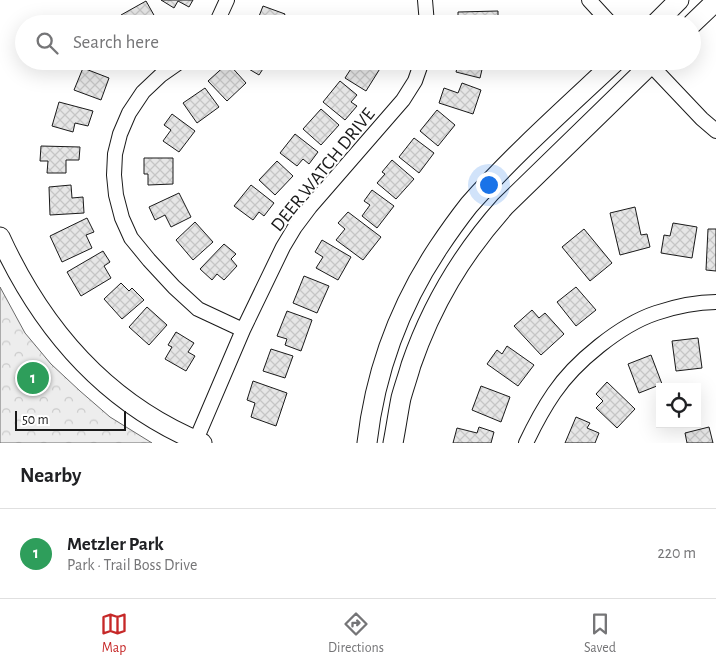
<!DOCTYPE html>
<meta charset="utf-8">
<style>
body{margin:0;font-family:"Alegreya Sans",sans-serif;background:#f6f6f6;color:#202124}
.controls{position:absolute;right:15px;bottom:15px;display:grid;overflow:hidden;border-radius:0px;box-shadow:0 5px 20px #0002}
.controls button{width:45px;height:45px;display:grid;place-items:center;padding:0;border:0;border-bottom:1px solid #e0e0e0;background:#fff;color:#202124;font:25px sans-serif}
.scale{position:absolute;left:15px;bottom:12px;width:111px;box-sizing:border-box;padding-left:5px;border:2px solid #1a1a1a;border-top:0;font-size:14px;line-height:18px;white-space:nowrap;color:#1a1a1a;-webkit-text-stroke:4px #fff;paint-order:stroke}
.you{position:absolute;left:488px;top:184px;width:18px;height:18px;margin:-12px;border:4px solid #fff;border-radius:50%;background:#1a73e8;box-shadow:0 0 0 8px #1a73e833}
.badge{display:grid;place-items:center;width:32px;height:32px;border-radius:50%;background:#c62828;color:#fff;font-size:16px;font-weight:700}
.pin{position:absolute;translate:-50% -50%;border:2px solid #fff;box-shadow:0 1px 5px #0006}
.list{margin:0;padding:0;list-style:none}
h2{display:flex;justify-content:space-between;align-items:center;height:65px;margin:0;padding:0 20px;font-size:21px}
h2 small{font-size:16px;font-weight:400;color:#757577}
.list li{display:grid;grid-template-columns:32px 1fr auto;gap:15px;align-items:center;box-sizing:border-box;height:90px;padding:0 20px;border-top:1px solid #e0e0e0}
.list b{display:block;font-size:19px;white-space:nowrap}
.list p{margin:0;font-size:16px;white-space:nowrap;color:#757577}
.list em{font-size:16px;font-style:normal;color:#757577}
.icon{flex:none;width:28px;height:28px;fill:none;stroke:currentColor;stroke-width:2;stroke-linecap:round;stroke-linejoin:round}
.map{position:relative;flex:none;width:716px;height:443px;overflow:hidden}
.search{position:absolute;background:#fff;box-shadow:0 5px 20px #0002;left:15px;right:15px;top:15px;height:55px;display:flex;align-items:center;gap:12px;box-sizing:border-box;padding:0 18px;border-radius:28px;color:#757577;font-size:19px}
.sheet{height:155px;background:#fff}
nav{display:flex;justify-content:space-around;align-items:center;box-sizing:border-box;height:70px;border-top:1px solid #e0e0e0;background:#fff;font-size:14px;color:#757577}
nav a{display:grid;justify-items:center;gap:2px}
nav .on{color:#c62828}
.map>svg:first-child{display:block}
.park{fill:url(#park-crowns);stroke:#6a6a6a}
.building{fill:url(#building-cross-hatch);stroke:#1a1a1a}
.lines{fill:none;stroke-linecap:round;stroke-linejoin:round}
.street-casing{stroke:#1a1a1a;stroke-width:16}
.secondary-casing{stroke:#1a1a1a;stroke-width:21}
.street{stroke:#fff;stroke-width:14}
.secondary{stroke:#fff;stroke-width:19}
.labels{text-anchor:middle;stroke-width:4;stroke-linejoin:round;paint-order:stroke}
.street-label{font-size:19px;fill:#1a1a1a;stroke:#fff}
</style>
<div class="map">
<svg width="716" height="443" viewBox="0 0 716 443">
<defs>
<pattern id="park-crowns" width="20" height="18" patternUnits="userSpaceOnUse" patternTransform="scale(1.25)"><rect width="20" height="18" fill="#ededed"/><path d="M2 6a3 3 0 1 1 6 0M12 15a3 3 0 1 1 6 0" fill="none" stroke="#cbcbcb"/></pattern>
<pattern id="building-cross-hatch" width="8" height="8" patternUnits="userSpaceOnUse" patternTransform="scale(1.25)"><rect width="8" height="8" fill="#e6e6e6"/><path d="M0 0l8 8M0 8l8-8" fill="none" stroke="#c5c5c5"/></pattern>
</defs>
<rect width="100%" height="100%" fill="#fff"/>
<path class="park" d="M0 287 25 333 51 364 80 391 110 417 152 443H0Z"/>
<path class="building" d="M161 0H193L189 7 178 1 174 8Z
M146 1 159 24H126L121 15Z
M263 6 285 14 281 24H256Z
M498 11V24H458V12Z
M369 17 393 18V24H369Z
M105 61H130L123 67 119 63 112 69Z
M245 61H268L259 75 242 65Z
M356 61H372L381 67 366 91 345 78Z
M459 61H484L480 78 456 72Z
M228 63 246 83 227 101 208 81Z
M83 68 109 78 101 100 74 90Z
M340 81 357 95 351 102 357 106 345 120 323 102Z
M462 83 481 90 473 114 439 103 444 88 458 93Z
M205 88 219 107 197 123 183 103Z
M59 102 93 111 88 126 75 123 73 132 52 126Z
M321 109 339 125 321 145 303 129Z
M437 110 455 125 438 146 420 131Z
M172 114 195 131 179 152 163 141 171 130 164 125Z
M295 134 318 152 309 164 303 159 297 166 280 153Z
M414 138 434 153 419 173 399 157Z
M41 146 80 147 79 160H66V173H47L48 161H40Z
M144 158H173V184L148 185V174H144Z
M392 160 414 179 396 199 377 183 385 174 382 172Z
M277 161 293 176 275 195 259 180Z
M71 185 72 198 83 197 84 213 50 215 49 187Z
M251 185 274 203 264 216 259 212 253 220 234 206Z
M372 190 394 206 377 228 362 216 370 205 364 201Z
M179 193 191 217 171 227 165 215 155 220 149 207Z
M635 207 641 235 647 234 650 247 620 255 610 213Z
M348 212 381 237 363 260 336 240 345 229 338 223Z
M87 218 94 232 86 235 92 248 62 262 50 236Z
M195 222 213 242 193 260 176 240Z
M673 223 697 227 692 258 661 253 664 235 670 236Z
M584 229 612 263 590 281 562 247Z
M708 229H716V271L706 270Z
M322 240 351 257 338 280 316 268 323 257 315 252Z
M224 244 236 254 231 259 237 266 224 280 217 274 212 280 200 269Z
M103 251 110 262 104 266 111 278 81 296 67 272Z
M304 276 329 286 317 313 293 303Z
M121 283 129 291 132 288 144 300 122 319 104 299Z
M576 287 596 310 576 326 557 302Z
M147 307 167 325 149 345 129 327Z
M532 310 539 318 545 313 564 334 541 355 514 326Z
M287 311 312 320 301 351 285 345 287 339 277 336Z
M176 332 194 343 188 352 195 356 186 371 165 359 172 347 168 345Z
M698 338 702 368 676 371 672 341Z
M507 346 534 365 518 386 487 364 497 350 502 354Z
M271 349 293 356 285 378 263 371Z
M651 355 662 384 639 393 628 364Z
M253 381 287 393 276 426 251 417 255 403 247 400Z
M607 382 635 409 617 428 596 408 603 401 596 394Z
M481 386 510 397 501 422 472 410Z
M576 417 590 423 587 428 599 433 595 443H565Z
M479 427 494 432 491 443H453L457 428 477 433Z
M709 427 713 443H687L685 433Z"/>
<g class="lines">
<defs>
<path id="street" d="M425 0 427 24
M589 0 611 24
M216 24 227 0
M181 61 161 75 143 92 129 113 120 134 115 154 114 175 116 195 122 218 131 238 149 260 174 287 198 309 243 330
M647 61 702 119 716 131
M196 440 243 330 283 247 295 227 310 207 403 100 415 81 422 61
M526 443C534 426 543 409 554 393 575 362 620 325 656 313 674 307 697 302 716 302"/>
<path id="secondary" d="M655 24 679 0
M692 24 716 1
M0 237C42 329 107 404 202 443
M367 443C375 373 399 307 438 248 448 233 458 219 469 205 514 154 566 108 616 61
M393 443C396 428 398 413 401 398 404 387 408 376 411 365 432 304 462 254 505 206L654 61"/>
</defs>
<use href="#street" class="street-casing"/>
<use href="#secondary" class="secondary-casing"/>
<use href="#street" class="street"/>
<use href="#secondary" class="secondary"/>
</g>
<g class="labels">
<g class="street-label">
<text transform="translate(322 169) rotate(-51)" y="7">DEER WATCH DRIVE</text>
</g>
</g>
</svg>
<div class="controls">
<button><svg class="icon" aria-label="locate" viewBox="0 0 24 24"><circle cx="12" cy="12" r="6"/><path d="M12 2v4M12 18v4M2 12h4M18 12h4"/></svg></button>
</div>
<div class="scale">50 m</div>
<div class="you"></div>
<div class="pin badge" style="left:33px;top:378px;background:#2e9e5b">1</div>
<div class="search"><svg class="icon" aria-label="search" viewBox="0 0 24 24"><circle cx="10" cy="10" r="6"/><path d="M15 15l6 6"/></svg>Search here</div>
</div>
<section class="sheet">
<h2>Nearby<small></small></h2>
<ul class="list">
<li><span class="badge" style="background:#2e9e5b">1</span><div><b>Metzler Park</b><p>Park · Trail Boss Drive</p></div><em>220 m</em></li>
</ul>
</section>
<nav>
<a class="on"><svg class="icon" aria-label="map" viewBox="0 0 24 24"><path d="M3 6l6-2 6 2 6-2v14l-6 2-6-2-6 2zM9 4v14M15 6v14"/></svg>Map</a>
<a><svg class="icon" aria-label="directions" viewBox="0 0 24 24"><path d="M12 3l9 9-9 9-9-9zM9 14v-3h6M13 9l2 2-2 2"/></svg>Directions</a>
<a><svg class="icon" aria-label="saved" viewBox="0 0 24 24"><path d="M7 4h10v16l-5-4-5 4z"/></svg>Saved</a>
</nav>
